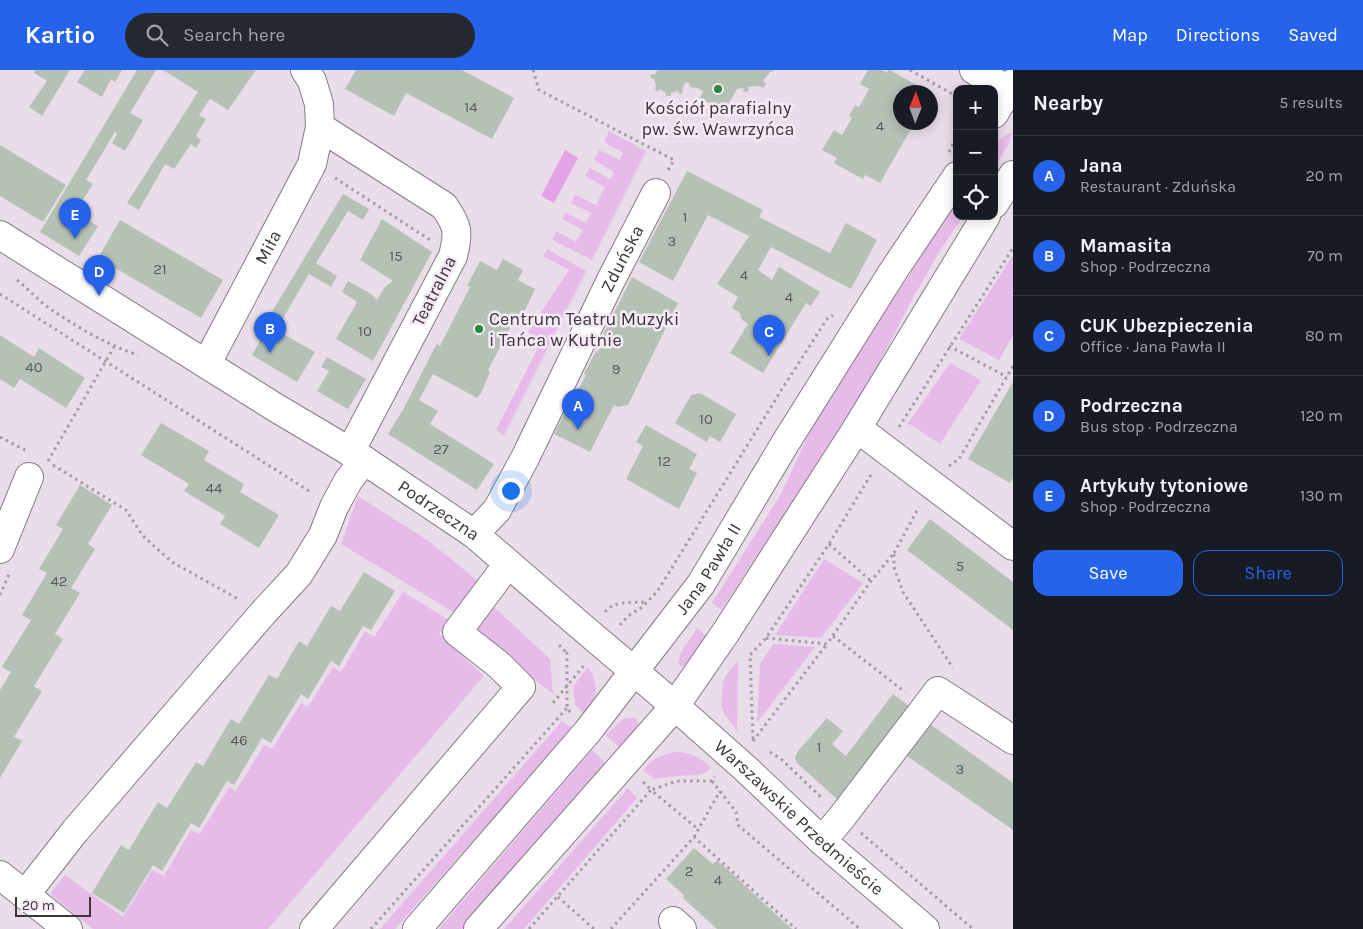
<!DOCTYPE html>
<meta charset="utf-8">
<style>
:root{--surface:#171b24;--page:#242831;--text:#f1f3f6;--muted:#9ea1a6;--line:#363941;--accent:#2563eb}
body{margin:0;font-family:Karla,sans-serif;background:var(--page);color:var(--text)}
.controls{position:absolute;right:15px;top:15px;display:grid;overflow:hidden;border-radius:10px;box-shadow:0 2px 12px #0003}
.controls button{width:45px;height:45px;display:grid;place-items:center;padding:0;border:0;border-bottom:1px solid var(--line);background:var(--surface);color:var(--text);font:25px sans-serif}
.compass{position:absolute;left:893px;top:15px;width:45px;height:45px;border-radius:50%;background:var(--surface);box-shadow:0 2px 12px #0003;rotate:1deg}
.scale{position:absolute;left:15px;bottom:12px;width:76px;box-sizing:border-box;padding-left:5px;border:2px solid #3a363a;border-top:0;font-size:14px;line-height:18px;white-space:nowrap;color:#3a363a;-webkit-text-stroke:4px #f5eaf6;paint-order:stroke}
.you{position:absolute;left:510px;top:420px;width:18px;height:18px;margin:-12px;border:4px solid #fff;border-radius:50%;background:#1a73e8;box-shadow:0 0 0 8px #1a73e833}
.badge{display:grid;place-items:center;width:32px;height:32px;border-radius:50%;background:var(--accent);color:#fff;font-size:16px;font-weight:700}
.pin{position:absolute;translate:-50% -41px;filter:drop-shadow(0 1px 2px #0008)}
.pin::after{content:'';position:absolute;top:26px;width:18px;height:15px;background:inherit;clip-path:polygon(0 0,100% 0,50% 100%)}
.list{margin:0;padding:0;list-style:none}
h2{display:flex;justify-content:space-between;align-items:center;height:65px;margin:0;padding:0 20px;font-size:21px}
h2 small{font-size:16px;font-weight:400;color:var(--muted)}
.list li{display:grid;grid-template-columns:32px 1fr auto;gap:15px;align-items:center;box-sizing:border-box;height:80px;padding:0 20px;border-top:1px solid var(--line)}
.list b{display:block;font-size:19px;white-space:nowrap}
.list p{margin:0;font-size:16px;white-space:nowrap;color:var(--muted)}
.list em{font-size:16px;font-style:normal;color:var(--muted)}
.actions{display:flex;gap:10px;padding:15px 20px}
.actions a{flex:1;padding:11px 0;border:1px solid var(--accent);border-radius:15px;text-align:center;font-size:18px;color:var(--accent)}
.actions .main{background:var(--accent);color:#fff}
.icon{flex:none;width:28px;height:28px;fill:none;stroke:currentColor;stroke-width:2;stroke-linecap:round;stroke-linejoin:round}
.map{position:relative;flex:none;width:1013px;height:859px;overflow:hidden}
header{display:flex;align-items:center;gap:30px;box-sizing:border-box;height:70px;padding:0 25px;background:var(--accent);color:#fff}
header strong{font-size:24px}
nav{display:flex;gap:28px;margin-inline-start:auto;font-size:18px}
.search{width:350px;height:45px;background:var(--page);display:flex;align-items:center;gap:12px;box-sizing:border-box;padding:0 18px;border-radius:28px;color:var(--muted);font-size:19px}
main{display:flex}
aside{flex:1;background:var(--surface)}
.map>svg:first-child{display:block}
.green{fill:#e7bbe9}
.water{fill:#e4a2e7}
.building{fill:#b6c1b6}
.lines{fill:none;stroke-linecap:round;stroke-linejoin:round}
.minor-casing{stroke:#857b85;stroke-width:30}
.path{stroke:#a49ba4;stroke-width:3;stroke-dasharray:2.5 4;stroke-linecap:butt}
.minor{stroke:#fff;stroke-width:28}
.poi-dot{fill:#2c8839;stroke:#f5eaf6;stroke-width:2}
.labels{text-anchor:middle;stroke-width:5;stroke-linejoin:round;paint-order:stroke}
.number-label{font-size:15px;fill:#595959}
.poi-label{font-size:18px;fill:#3a363a;stroke:#f5eaf6}
.street-label{font-size:18px;fill:#3a363a;stroke:#f5eaf6}
</style>
<header>
<strong>Kartio</strong>
<div class="search"><svg class="icon" aria-label="search" viewBox="0 0 24 24"><circle cx="10" cy="10" r="6"/><path d="M15 15l6 6"/></svg>Search here</div>
<nav><a>Map</a><a>Directions</a><a>Saved</a></nav>
</header>
<main>
<div class="map">
<svg width="1013" height="859" viewBox="0 0 1013 859">
<rect width="100%" height="100%" fill="#e8dde8"/>
<path class="green" d="M 609,61 L 646,81 L 592,190 L 552,170 L 556,161 L 576,172 L 583,160 L 562,149 L 566,143 L 586,153 L 591,143 L 571,133 L 575,125 L 596,135 L 605,117 L 585,106 L 590,98 L 610,109 L 614,102 L 594,90 L 599,80 L 620,90 L 623,83 L 604,72 Z
M 1012,62 L 1009,73 L 994,98 C 994,79 992,71 1012,62 Z
M 957,132 L 957,146 L 963,146 L 938,184 L 914,226 L 858,333 L 721,540 L 712,533 L 781,424 L 819,342 Z
M 547,179 L 586,201 L 504,365 L 496,360 L 542,270 L 528,262 L 569,200 L 543,186 Z
M 1013,185 L 1013,265 L 999,290 L 959,269 Z
M 950,293 L 981,310 L 940,374 L 908,353 Z
M 358,426 L 430,472 L 478,511 L 455,543 L 341,474 Z
M 824,489 L 863,513 L 821,568 L 775,565 Z
M 403,522 L 449,550 L 439,564 L 484,606 L 268,859 L 93,859 L 50,824 L 65,805 L 123,847 L 152,800 L 164,806 L 191,760 L 200,764 L 229,717 L 236,721 L 264,675 L 272,679 L 301,633 L 308,637 L 333,597 L 341,602 L 365,561 L 374,567 Z
M 492,535 L 550,589 L 553,624 L 477,566 L 475,557 Z
M 697,558 L 706,565 L 687,594 L 681,597 L 678,593 L 681,582 Z
M 773,574 L 815,577 L 757,653 L 760,594 Z
M 738,590 L 737,660 L 737,661 L 724,644 L 721,633 L 723,612 L 726,605 Z
M 588,597 C 600,616 597,628 586,646 L 575,634 L 573,616 Z
M 626,648 L 635,648 L 639,654 L 635,663 L 623,681 L 606,665 L 622,650 Z
M 562,651 L 572,658 L 395,859 L 380,859 Z
M 592,680 L 607,694 L 462,859 L 439,859 Z
M 675,682 C 691,682 700,687 711,698 C 700,708 694,704 680,706 C 672,706 664,708 655,709 L 643,701 C 653,687 660,686 675,682 Z
M 628,718 L 637,728 L 524,859 L 504,859 Z"/>
<path class="water" d="M 565,80 L 578,88 L 554,133 L 541,126 Z"/>
<path class="building" d="M 35,0 L 70,0 L 42,46 L 29,37 L 47,11 L 34,3 Z
M 85,0 L 122,0 L 115,12 L 111,9 L 102,27 L 77,12 Z
M 137,0 L 156,0 L 130,43 L 143,50 L 125,81 L 112,73 L 117,64 L 115,62 L 86,110 L 93,114 L 75,143 L 98,156 L 79,186 L 40,162 Z
M 163,0 L 256,0 L 228,40 L 210,29 L 199,45 L 206,49 L 196,66 L 201,70 L 196,78 L 191,74 L 174,99 L 165,94 L 139,140 L 127,133 L 198,22 Z
M 356,0 L 462,0 L 514,28 L 492,69 L 406,23 L 394,46 L 345,19 Z
M 657,0 L 774,0 L 774,1 L 770,2 L 763,11 L 766,14 L 763,18 L 759,16 L 748,17 L 749,21 L 744,22 L 743,18 L 737,19 L 728,35 L 721,32 L 717,38 L 700,28 L 703,21 L 695,17 L 694,18 L 689,16 L 690,14 L 686,12 L 682,19 L 683,23 L 679,24 L 678,21 L 671,23 L 671,26 L 666,26 L 666,23 L 660,19 L 658,22 L 655,19 L 656,16 L 654,8 L 652,9 L 650,5 L 656,4 Z
M 868,0 L 882,0 L 887,3 L 888,0 L 890,0 L 918,16 L 916,20 L 921,22 L 901,22 L 901,52 L 915,52 L 880,113 L 865,105 L 863,109 L 834,93 L 837,88 L 822,80 L 834,60 L 842,65 L 852,48 L 849,46 L 855,35 L 859,37 L 869,19 L 860,14 Z
M 0,75 L 66,115 L 43,152 L 0,126 Z
M 687,101 L 763,140 L 759,147 L 830,183 L 846,153 L 877,170 L 851,219 L 771,177 L 758,200 L 772,210 L 779,197 L 820,222 L 811,236 L 806,233 L 763,303 L 730,283 L 748,254 L 741,249 L 740,243 L 732,238 L 738,227 L 717,214 L 749,166 L 708,145 L 673,211 L 639,192 Z
M 343,124 L 369,139 L 363,150 L 348,141 L 316,193 L 337,206 L 331,217 L 309,204 L 276,260 L 315,282 L 297,312 L 252,285 L 268,257 L 264,255 Z
M 382,149 L 432,182 L 373,291 L 336,269 L 357,232 L 342,222 L 348,211 L 371,224 L 377,230 L 384,218 L 393,211 L 360,190 Z
M 120,150 L 223,210 L 201,248 L 98,188 Z
M 503,189 L 523,200 L 518,210 L 535,219 L 525,240 L 521,245 L 518,243 L 488,300 L 490,302 L 481,323 L 477,328 L 433,304 L 419,330 L 438,341 L 430,354 L 494,394 L 477,420 L 388,364 L 404,338 L 434,279 L 437,274 L 440,276 L 470,217 L 467,216 L 480,191 L 497,200 Z
M 632,207 L 678,233 L 628,335 L 618,337 L 614,335 L 590,382 L 554,364 L 578,317 L 580,317 L 586,305 L 584,304 L 596,281 L 598,282 L 604,270 L 601,269 Z
M 0,265 L 34,287 L 39,278 L 85,308 L 66,338 L 20,309 L 14,318 L 0,309 Z
M 327,287 L 366,309 L 348,339 L 317,321 L 329,301 L 321,297 Z
M 1013,312 L 1013,408 L 1010,413 L 968,389 Z
M 700,323 L 736,344 L 720,372 L 710,366 L 707,372 L 675,353 L 691,325 Z
M 161,353 L 209,381 L 204,390 L 244,414 L 240,422 L 279,445 L 259,478 L 220,454 L 225,446 L 184,421 L 189,414 L 141,385 Z
M 646,355 L 697,384 L 689,399 L 697,403 L 679,439 L 626,409 L 643,376 L 636,372 Z
M 80,415 L 112,435 L 88,474 L 95,479 L 71,518 L 80,523 L 55,564 L 63,569 L 34,616 L 42,621 L 14,667 L 22,671 L 0,708 L 0,620 L 11,602 L 2,597 L 31,550 L 22,545 L 47,503 L 39,499 L 63,459 L 56,455 Z
M 930,449 L 1013,512 L 1013,560 L 907,480 Z
M 364,502 L 395,521 L 371,560 L 363,556 L 339,596 L 331,591 L 308,629 L 301,624 L 271,673 L 262,668 L 234,715 L 227,711 L 199,758 L 191,753 L 162,801 L 153,795 L 124,843 L 92,823 L 121,775 L 129,780 L 158,732 L 167,738 L 196,692 L 203,696 L 231,649 L 239,654 L 269,605 L 277,609 L 299,571 L 307,576 L 331,536 L 340,541 Z
M 893,624 L 909,636 L 837,729 L 797,693 L 795,687 L 798,681 L 827,648 L 843,661 L 832,674 L 846,686 Z
M 930,654 L 1013,713 L 1013,760 L 907,686 Z
M 694,778 L 713,794 L 717,790 L 792,859 L 717,859 L 683,828 L 684,825 L 666,809 Z"/>
<g class="lines">
<g class="minor-casing">
<g id="minor">
<path d="M 974,0 L 1013,23"/>
<path d="M 994,44 L 1013,13"/>
<path d="M 320,57 L 444,136 C 458,156 459,162 453,186 L 350,382"/>
<path d="M 994,134 L 1013,105"/>
<path id="s1" d="M 0,165 L 278,339 L 364,390 L 474,464 L 576,552 L 675,636 L 746,699 L 822,771 L 925,859"/>
<path id="s2" d="M 207,293 L 312,94 L 320,57 L 319,34 L 312,11 L 305,0"/>
<path d="M 857,358 L 1013,476"/>
<path id="s3" d="M 474,464 L 497,440 L 525,388 L 612,208 L 656,123"/>
<path d="M 0,479 L 29,407"/>
<path d="M 822,771 L 842,747 L 938,621 L 1013,670"/>
<path d="M 0,805 L 68,859"/>
<path d="M 25,825 L 75,761 L 263,543 L 299,504 L 323,465 L 334,437 L 348,411 L 364,390"/>
<path d="M 673,851 L 682,859"/>
<path d="M 314,859 L 521,617 L 499,595 L 457,562 L 508,494"/>
<path id="s4" d="M 417,859 L 588,661 L 701,514 L 786,372 L 892,203 L 957,106"/>
<path d="M 478,859 L 675,636 L 726,562 L 857,358 L 986,146"/>
</g>
</g>
<path class="path" d="M 533,0 L 539,20 L 674,90 L 668,100
M 910,0 L 954,25
M 957,21 L 954,25 L 957,40
M 956,67 L 957,52
M 949,82 L 957,65
M 335,108 L 430,170
M 17,210 C 28,219 38,230 49,238 C 77,257 107,275 138,285
M 0,224 L 312,423
M 949,276 L 1007,307
M 899,357 L 1013,178
M 0,367 L 27,381
M 48,391 L 114,277
M 53,395 L 126,440 L 143,466 L 172,492 L 240,530
M 949,396 L 959,389 L 1013,296
M 829,474 L 871,511
M 894,483 L 919,437
M 0,525 L 9,504
M 605,542 C 615,530 631,533 646,532
M 620,555 L 628,546 L 641,538 L 657,522 L 782,319 L 827,249 L 833,245
M 833,566 L 905,622
M 766,568 L 827,574 L 871,511 L 894,483 L 894,497 L 903,522 L 953,598
M 559,575 L 567,583
M 553,633 L 586,593
M 570,642 L 567,638 L 567,583 L 570,580
M 753,669 L 750,585 L 766,568 L 829,474 L 872,403
M 753,671 L 827,574
M 770,682 L 781,689 L 823,729
M 712,711 L 736,742 L 738,755 L 860,859
M 643,712 L 651,720 L 677,711 L 712,711 L 715,707
M 861,763 L 973,859
M 694,767 L 720,721
M 558,827 L 594,859
M 371,859 L 567,638
M 529,859 L 651,720 L 699,760
M 611,859 L 694,767 L 796,859"/>
<use href="#minor" class="minor"/>
</g>
<g class="poi-dot">
<circle cx="718" cy="19" r="5"/>
<circle cx="479" cy="259" r="5"/>
</g>
<g class="labels">
<g class="number-label">
<text x="471" y="42">14</text>
<text x="880" y="61">4</text>
<text x="685" y="152">1</text>
<text x="672" y="176">3</text>
<text x="396" y="191">15</text>
<text x="160" y="204">21</text>
<text x="744" y="210">4</text>
<text x="789" y="232">4</text>
<text x="365" y="266">10</text>
<text x="34" y="302">40</text>
<text x="616" y="304">9</text>
<text x="706" y="354">10</text>
<text x="441" y="384">27</text>
<text x="664" y="396">12</text>
<text x="214" y="423">44</text>
<text x="960" y="501">5</text>
<text x="59" y="516">42</text>
<text x="239" y="675">46</text>
<text x="819" y="682">1</text>
<text x="960" y="704">3</text>
<text x="689" y="806">2</text>
<text x="718" y="815">4</text>
</g>
<g class="poi-label">
<text x="718" y="44">Kościół parafialny<tspan x="718" dy="21">pw. św. Wawrzyńca</tspan></text>
<text x="489" y="255" text-anchor="start">Centrum Teatru Muzyki<tspan x="489" dy="21">i Tańca w Kutnie</tspan></text>
</g>
<g class="street-label">
<text dy="6" stroke="none"><textPath href="#s2" startOffset="131">Miła</textPath></text>
<text dy="6" stroke="none"><textPath href="#s3" startOffset="314">Zduńska</textPath></text>
<text transform="translate(434 221) rotate(-63)" y="6">Teatralna</text>
<text dy="6" stroke="none"><textPath href="#s1" startOffset="518">Podrzeczna</textPath></text>
<text dy="6" stroke="none"><textPath href="#s4" startOffset="464">Jana Pawła II</textPath></text>
<text dy="6" stroke="none"><textPath href="#s1" startOffset="992">Warszawskie Przedmieście</textPath></text>
</g>
</g>
</svg>
<div class="controls">
<button>+</button>
<button>−</button>
<button><svg class="icon" aria-label="locate" viewBox="0 0 24 24"><circle cx="12" cy="12" r="6"/><path d="M12 2v4M12 18v4M2 12h4M18 12h4"/></svg></button>
</div>
<svg class="compass" viewBox="-18 -18 36 36"><path d="M0-13l5 13h-10z" fill="#e53935"/><path d="M0 13l5-13h-10z" fill="#9ea1a6"/></svg>
<div class="scale">20 m</div>
<div class="you"></div>
<div class="pin badge" style="left:578px;top:360px">A</div>
<div class="pin badge" style="left:270px;top:283px">B</div>
<div class="pin badge" style="left:769px;top:286px">C</div>
<div class="pin badge" style="left:99px;top:226px">D</div>
<div class="pin badge" style="left:75px;top:169px">E</div>
</div>
<aside>
<h2>Nearby<small>5 results</small></h2>
<ul class="list">
<li><span class="badge">A</span><div><b>Jana</b><p>Restaurant · Zduńska</p></div><em>20 m</em></li>
<li><span class="badge">B</span><div><b>Mamasita</b><p>Shop · Podrzeczna</p></div><em>70 m</em></li>
<li><span class="badge">C</span><div><b>CUK Ubezpieczenia</b><p>Office · Jana Pawła II</p></div><em>80 m</em></li>
<li><span class="badge">D</span><div><b>Podrzeczna</b><p>Bus stop · Podrzeczna</p></div><em>120 m</em></li>
<li><span class="badge">E</span><div><b>Artykuły tytoniowe</b><p>Shop · Podrzeczna</p></div><em>130 m</em></li>
</ul>
<div class="actions"><a class="main">Save</a><a>Share</a></div>
</aside>
</main>
